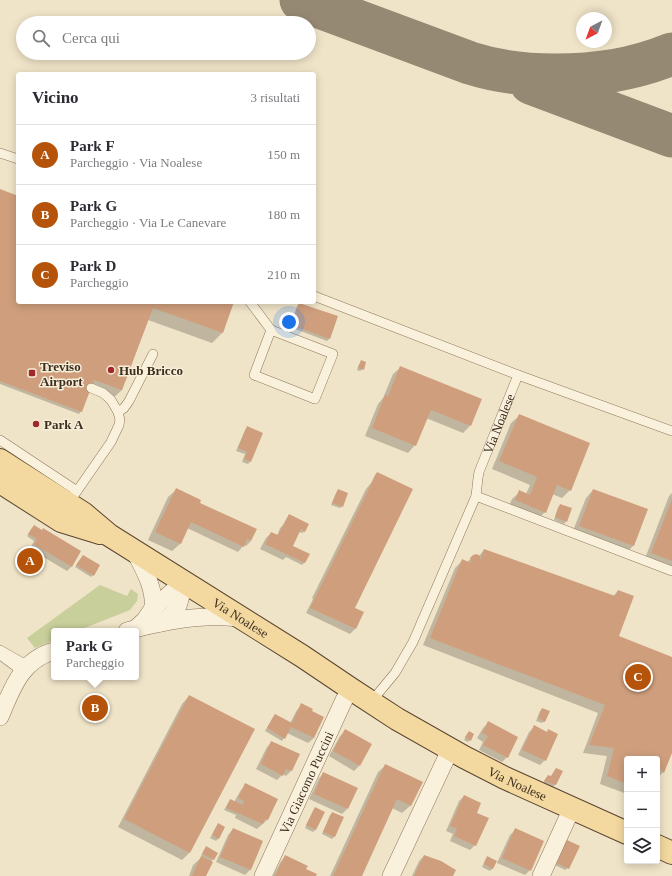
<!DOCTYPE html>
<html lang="it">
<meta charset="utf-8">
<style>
:root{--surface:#fff;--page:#f2f2f3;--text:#2b2b33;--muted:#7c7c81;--line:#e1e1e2;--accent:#b45309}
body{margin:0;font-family:Georgia,serif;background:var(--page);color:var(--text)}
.controls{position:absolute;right:12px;bottom:12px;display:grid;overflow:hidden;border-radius:4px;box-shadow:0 2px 10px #0003}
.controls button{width:36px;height:36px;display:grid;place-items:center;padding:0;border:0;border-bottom:1px solid var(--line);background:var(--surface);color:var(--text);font:20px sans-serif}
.compass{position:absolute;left:576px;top:12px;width:36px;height:36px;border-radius:50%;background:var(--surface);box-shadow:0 2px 10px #0003;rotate:221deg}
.you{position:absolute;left:289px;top:322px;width:14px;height:14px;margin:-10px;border:3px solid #fff;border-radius:50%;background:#1a73e8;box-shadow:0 0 0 6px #1a73e833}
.badge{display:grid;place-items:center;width:26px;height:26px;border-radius:50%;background:var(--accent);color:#fff;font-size:13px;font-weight:700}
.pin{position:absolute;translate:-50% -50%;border:2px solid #fff;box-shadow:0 1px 4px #0006}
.popup{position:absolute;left:51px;top:628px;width:88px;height:52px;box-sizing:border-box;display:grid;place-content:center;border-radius:4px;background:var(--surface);filter:drop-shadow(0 1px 3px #0005);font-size:13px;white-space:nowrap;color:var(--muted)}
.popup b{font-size:15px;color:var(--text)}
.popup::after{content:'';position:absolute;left:50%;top:100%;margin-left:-8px;border:8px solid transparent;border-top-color:var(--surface)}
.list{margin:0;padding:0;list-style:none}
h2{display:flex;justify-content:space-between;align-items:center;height:52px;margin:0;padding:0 16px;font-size:17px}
h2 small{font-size:13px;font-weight:400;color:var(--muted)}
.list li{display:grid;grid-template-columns:26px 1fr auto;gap:12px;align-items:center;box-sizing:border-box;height:60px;padding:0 16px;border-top:1px solid var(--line)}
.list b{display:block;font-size:15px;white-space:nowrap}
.list p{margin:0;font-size:13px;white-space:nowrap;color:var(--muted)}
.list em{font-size:13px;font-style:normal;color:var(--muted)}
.icon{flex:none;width:22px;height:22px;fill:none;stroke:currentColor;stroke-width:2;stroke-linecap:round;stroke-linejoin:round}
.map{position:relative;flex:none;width:672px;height:876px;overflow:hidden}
.search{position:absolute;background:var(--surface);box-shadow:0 2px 10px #0003;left:16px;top:16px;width:300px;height:44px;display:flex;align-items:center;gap:10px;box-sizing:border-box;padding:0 14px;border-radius:22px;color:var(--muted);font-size:15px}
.panel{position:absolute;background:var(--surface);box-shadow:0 2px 10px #0003;left:16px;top:72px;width:300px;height:232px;border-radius:4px}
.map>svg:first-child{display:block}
.green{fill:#c9cf9b}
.shadow{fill:#0003}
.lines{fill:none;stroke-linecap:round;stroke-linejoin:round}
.taxiway{stroke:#968974;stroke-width:43}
.building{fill:#cf9f7d}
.service-casing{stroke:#8d765c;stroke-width:10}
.minor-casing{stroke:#8d765c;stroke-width:18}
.primary-casing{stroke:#5b4430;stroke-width:24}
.service{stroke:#faf1dc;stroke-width:9}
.minor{stroke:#faf1dc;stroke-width:17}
.primary{stroke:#f3d9a0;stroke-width:22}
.poi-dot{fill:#9e2a2b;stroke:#f7eed8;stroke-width:1.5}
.labels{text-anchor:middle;stroke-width:3;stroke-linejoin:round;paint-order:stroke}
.poi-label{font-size:13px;font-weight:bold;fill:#3d2e20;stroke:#f7eed8;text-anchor:start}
.street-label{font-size:13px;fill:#3d2e20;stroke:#f7eed8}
</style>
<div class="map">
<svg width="672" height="876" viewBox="0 0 672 876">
<rect width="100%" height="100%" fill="#f0e4c8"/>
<path class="green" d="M 100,585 L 127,596 L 131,589 L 138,594 L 137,601 L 130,610 L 77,631 L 54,631 L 54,640 L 35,648 L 27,638 Z"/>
<path class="shadow" d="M 0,190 L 18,196 L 18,302 L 233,302 L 222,333 L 212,343 L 148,320 L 122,390 L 111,400 L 89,391 L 81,411 L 79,414 L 0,384 Z
M 299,304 L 330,338 L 327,341 L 290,327 L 297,306 Z
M 361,362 L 363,369 L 360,371 L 357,370 L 359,364 Z
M 401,367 L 470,426 L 463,433 L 426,418 L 415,445 L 408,453 L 365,436 L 378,404 L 383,398 L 393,374 Z
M 519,416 L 570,490 L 562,498 L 552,494 L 545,512 L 537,520 L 508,508 L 512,499 L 520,492 L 526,494 L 530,485 L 492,469 L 511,423 Z
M 248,427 L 250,462 L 248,464 L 242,462 L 245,454 L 236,451 L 245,430 Z
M 377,473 L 354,608 L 363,612 L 355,629 L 350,634 L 306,613 L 313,599 L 312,598 L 366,489 L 371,483 L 375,475 Z
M 176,490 L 199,503 L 251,541 L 246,546 L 244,545 L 238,552 L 187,528 L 180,544 L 172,551 L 148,540 L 168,497 Z
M 338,490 L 342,506 L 340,508 L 331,505 L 336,493 Z
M 593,490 L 646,510 L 633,546 L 625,554 L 572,533 L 586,498 Z
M 672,493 L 672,572 L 644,561 L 669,496 Z
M 561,505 L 566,521 L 564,524 L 554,520 L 558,507 Z
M 289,515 L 305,531 L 302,533 L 299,532 L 290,551 L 308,555 L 304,563 L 302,565 L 286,557 L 283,560 L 260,549 L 266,538 L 271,533 L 277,536 L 280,528 L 283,525 L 287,518 Z
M 32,528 L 72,566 L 67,571 L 30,549 L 34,541 L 27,536 Z
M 484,550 L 613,596 L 618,591 L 618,637 L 672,658 L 672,750 L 663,772 L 657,779 L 657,759 L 627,759 L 627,794 L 600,784 L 607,756 L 583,753 L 598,713 L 423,645 L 455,568 L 463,560 L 467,562 L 474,556 L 479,556 Z
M 83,556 L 93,575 L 91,577 L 75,567 Z
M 189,696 L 189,853 L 182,860 L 118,827 L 182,704 Z
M 302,705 L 311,712 L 314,738 L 308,743 L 287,733 L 284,738 L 282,741 L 265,731 L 273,717 L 275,715 L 290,723 L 297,710 Z
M 542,709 L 545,721 L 542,723 L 536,721 L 540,711 Z
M 488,723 L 507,757 L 502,762 L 479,750 L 483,742 L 477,738 L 483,728 Z
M 534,727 L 545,760 L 540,765 L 518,755 L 529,732 Z
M 345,731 L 359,766 L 354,771 L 329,756 L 340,736 Z
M 467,734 L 470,740 L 468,742 L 464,740 Z
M 272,742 L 291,771 L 286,776 L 283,774 L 277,780 L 256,769 L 267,747 Z
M 386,765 L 422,782 L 410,806 L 402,813 L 392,808 L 361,876 L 330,876 L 378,772 Z
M 556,769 L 562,772 L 555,785 L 553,787 L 543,783 L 546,778 L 551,777 Z
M 324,773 L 347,809 L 342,814 L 309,799 L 319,778 Z
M 246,785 L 277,799 L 267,820 L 257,829 L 235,818 L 236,815 L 224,810 L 228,803 L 230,801 L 234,802 L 241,790 Z
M 464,796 L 476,814 L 475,845 L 470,850 L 450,841 L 453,834 L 446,831 L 459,801 Z
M 315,808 L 316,829 L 313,832 L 305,828 L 313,811 Z
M 333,813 L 343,818 L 334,837 L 332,839 L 322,834 L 330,815 Z
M 218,825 L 224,828 L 218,839 L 216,841 L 210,838 L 216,827 Z
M 233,829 L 262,842 L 250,870 L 245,875 L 216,862 L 228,835 Z
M 515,830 L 530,870 L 525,875 L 497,863 L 510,835 Z
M 567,841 L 568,868 L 565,870 L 555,865 L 565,843 Z
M 206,848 L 213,859 L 211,862 L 205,876 L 189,876 L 193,865 L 202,857 L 201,856 L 204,850 Z
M 286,856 L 315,876 L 273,876 L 281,861 Z
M 424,856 L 452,876 L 412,876 L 419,861 Z
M 487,858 L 493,868 L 490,871 L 482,867 L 485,860 Z"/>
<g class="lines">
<path class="taxiway" d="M 301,0 L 470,63 C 498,72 525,75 555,75 C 596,75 633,70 672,54
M 531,83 L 672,136"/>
</g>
<path class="building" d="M 0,189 L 18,196 L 18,302 L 234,302 L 223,333 L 153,308 L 122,390 L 94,380 L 82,412 L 0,381 Z
M 299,303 L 338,316 L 330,339 L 291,325 Z
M 361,360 L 366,362 L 364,370 L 358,368 Z
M 400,366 L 482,399 L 471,426 L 431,410 L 416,446 L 372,428 L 385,395 L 388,396 Z
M 519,414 L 590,443 L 571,491 L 557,485 L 546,513 L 515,500 L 519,490 L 530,495 L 537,477 L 499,461 Z
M 247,426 L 263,433 L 251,462 L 244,459 L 247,452 L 238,448 Z
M 377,472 L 413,489 L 355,608 L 364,612 L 356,629 L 310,608 Z
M 176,488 L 201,500 L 200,503 L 257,529 L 251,541 L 247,539 L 244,547 L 191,522 L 181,544 L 155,532 Z
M 338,489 L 348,493 L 343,507 L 332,503 Z
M 593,489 L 648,509 L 634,546 L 579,526 Z
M 672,499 L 672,561 L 651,553 Z
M 560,504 L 572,508 L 567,522 L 555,517 Z
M 289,514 L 309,524 L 305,532 L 301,529 L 293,546 L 310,554 L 305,563 L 265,544 L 271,532 L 278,535 Z
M 34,525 L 42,530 L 43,528 L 81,551 L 72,567 L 34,544 L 37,539 L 28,534 Z
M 484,549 L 615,596 L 618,590 L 634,596 L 619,636 L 672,657 L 672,753 L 664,773 L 657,766 L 657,759 L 627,759 L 627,784 L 607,776 L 614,748 L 589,745 L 605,705 L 430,638 L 462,559 L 471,563 L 470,558 L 473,555 L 477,554 L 480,556 L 480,560 Z
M 83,555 L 100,565 L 94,576 L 76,565 Z
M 189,695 L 255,729 L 190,853 L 124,819 Z
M 301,703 L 313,709 L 312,711 L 324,717 L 314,738 L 291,727 L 285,739 L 267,728 L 275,714 L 292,723 Z
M 542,708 L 550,711 L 545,722 L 538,718 Z
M 488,721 L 518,737 L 508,758 L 483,745 L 488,736 L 482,733 Z
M 534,725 L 547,732 L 548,729 L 558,734 L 546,761 L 522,750 Z
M 345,729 L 372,744 L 360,766 L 333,751 Z
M 469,731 L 474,734 L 471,741 L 465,737 Z
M 271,741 L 300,754 L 292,771 L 286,769 L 283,776 L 261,764 Z
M 385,764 L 423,782 L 411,806 L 397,799 L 362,876 L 333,876 Z
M 556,768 L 563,771 L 556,785 L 544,781 L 548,775 L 551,776 Z
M 323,772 L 358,788 L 348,809 L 314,794 Z
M 245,783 L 278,799 L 268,820 L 265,819 L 263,824 L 226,808 L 230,799 L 243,805 L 244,801 L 238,798 Z
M 464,795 L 481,803 L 477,813 L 489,818 L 476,846 L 454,836 L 457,829 L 450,826 Z
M 315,807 L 325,812 L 316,830 L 306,825 Z
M 332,812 L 344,817 L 335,837 L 323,832 Z
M 218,823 L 225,827 L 219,839 L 212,835 Z
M 233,828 L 263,841 L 251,870 L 220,857 Z
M 515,828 L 544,841 L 531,871 L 502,858 Z
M 567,840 L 580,846 L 569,869 L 557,863 Z
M 206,846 L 218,853 L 214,860 L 202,854 Z
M 285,855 L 308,866 L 306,869 L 317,874 L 316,876 L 275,876 Z
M 424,855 L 441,861 L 456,870 L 453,876 L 414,876 Z
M 201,856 L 213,862 L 206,876 L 192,876 Z
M 487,856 L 497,861 L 493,869 L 484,864 Z"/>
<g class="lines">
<g class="service-casing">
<g id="service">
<path d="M 0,153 L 18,159"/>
<path d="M 314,296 L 518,375 L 672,431"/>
<path d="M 250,302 L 271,330"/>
<path d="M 271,330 L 333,354 L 315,399 L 254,375 Z"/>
<path d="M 118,412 L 124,408 L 129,401 L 153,354"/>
<path d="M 0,440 L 77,491"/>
<path d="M 476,496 L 672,571"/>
<path d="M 68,504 L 111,442 L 119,425 L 120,420 L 118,412 L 111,400 L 103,393 L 91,388"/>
<path d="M 0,650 L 28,666"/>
<path d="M 3,657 L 23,672"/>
<path id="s1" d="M 371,702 L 395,673 L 413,642 L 476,496 L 478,478 L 479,472 L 518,375"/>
</g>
</g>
<g class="minor-casing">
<g id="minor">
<path d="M 135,552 C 144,570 155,588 153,608"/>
<path d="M 160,623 C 180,611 180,604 183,582"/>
<path d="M 135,629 L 145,620 L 153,608 L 157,605 L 183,582"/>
<path d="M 127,631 C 153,624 179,618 206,617 C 217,616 229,617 240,618"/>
<path d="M 0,717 C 12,689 21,660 54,651"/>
<path id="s2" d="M 263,876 L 344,700 L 351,689"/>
<path d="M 391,876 L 450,750"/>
<path d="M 541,876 L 572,808"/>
</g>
</g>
<g class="primary-casing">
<g id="primary">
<path id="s3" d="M 0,460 L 83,513 L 109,535 L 302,656 L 351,689 L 397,719 L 464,757 L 505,778 L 627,833"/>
<path d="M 0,482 L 61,521 L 100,533"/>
<path d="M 657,846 L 672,853"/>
</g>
</g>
<use href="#service" class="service"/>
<use href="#minor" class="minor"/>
<use href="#primary" class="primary"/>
</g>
<g class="poi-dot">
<circle cx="111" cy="370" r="4"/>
<rect x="28" y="369" width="8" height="8" rx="2"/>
<circle cx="36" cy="424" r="4"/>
</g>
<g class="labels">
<g class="poi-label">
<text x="40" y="371">Treviso<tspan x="40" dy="15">Airport</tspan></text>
<text x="119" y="375">Hub Bricco</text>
<text x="44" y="429">Park A</text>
</g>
<g class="street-label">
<text dy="5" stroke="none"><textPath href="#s1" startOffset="309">Via Noalese</textPath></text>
<text dy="5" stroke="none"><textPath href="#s3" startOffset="288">Via Noalese</textPath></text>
<text dy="5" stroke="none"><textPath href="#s2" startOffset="103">Via Giacomo Puccini</textPath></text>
<text dy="5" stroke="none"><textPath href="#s3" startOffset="611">Via Noalese</textPath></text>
</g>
</g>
</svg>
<div class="controls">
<button>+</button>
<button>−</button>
<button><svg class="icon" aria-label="layers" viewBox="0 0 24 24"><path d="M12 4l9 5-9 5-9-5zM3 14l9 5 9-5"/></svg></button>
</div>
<svg class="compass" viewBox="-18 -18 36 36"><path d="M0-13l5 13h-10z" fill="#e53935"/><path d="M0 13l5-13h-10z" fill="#7c7c81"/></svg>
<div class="you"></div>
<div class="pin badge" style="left:30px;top:561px">A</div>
<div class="pin badge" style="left:95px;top:708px">B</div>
<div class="popup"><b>Park G</b>Parcheggio</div>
<div class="pin badge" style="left:638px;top:677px">C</div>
<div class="search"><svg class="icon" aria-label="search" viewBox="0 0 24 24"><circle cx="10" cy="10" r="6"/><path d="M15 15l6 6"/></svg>Cerca qui</div>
<section class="panel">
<h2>Vicino<small>3 risultati</small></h2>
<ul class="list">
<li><span class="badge">A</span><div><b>Park F</b><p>Parcheggio · Via Noalese</p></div><em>150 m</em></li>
<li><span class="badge">B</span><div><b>Park G</b><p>Parcheggio · Via Le Canevare</p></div><em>180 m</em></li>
<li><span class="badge">C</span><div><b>Park D</b><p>Parcheggio</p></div><em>210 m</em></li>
</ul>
</section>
</div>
